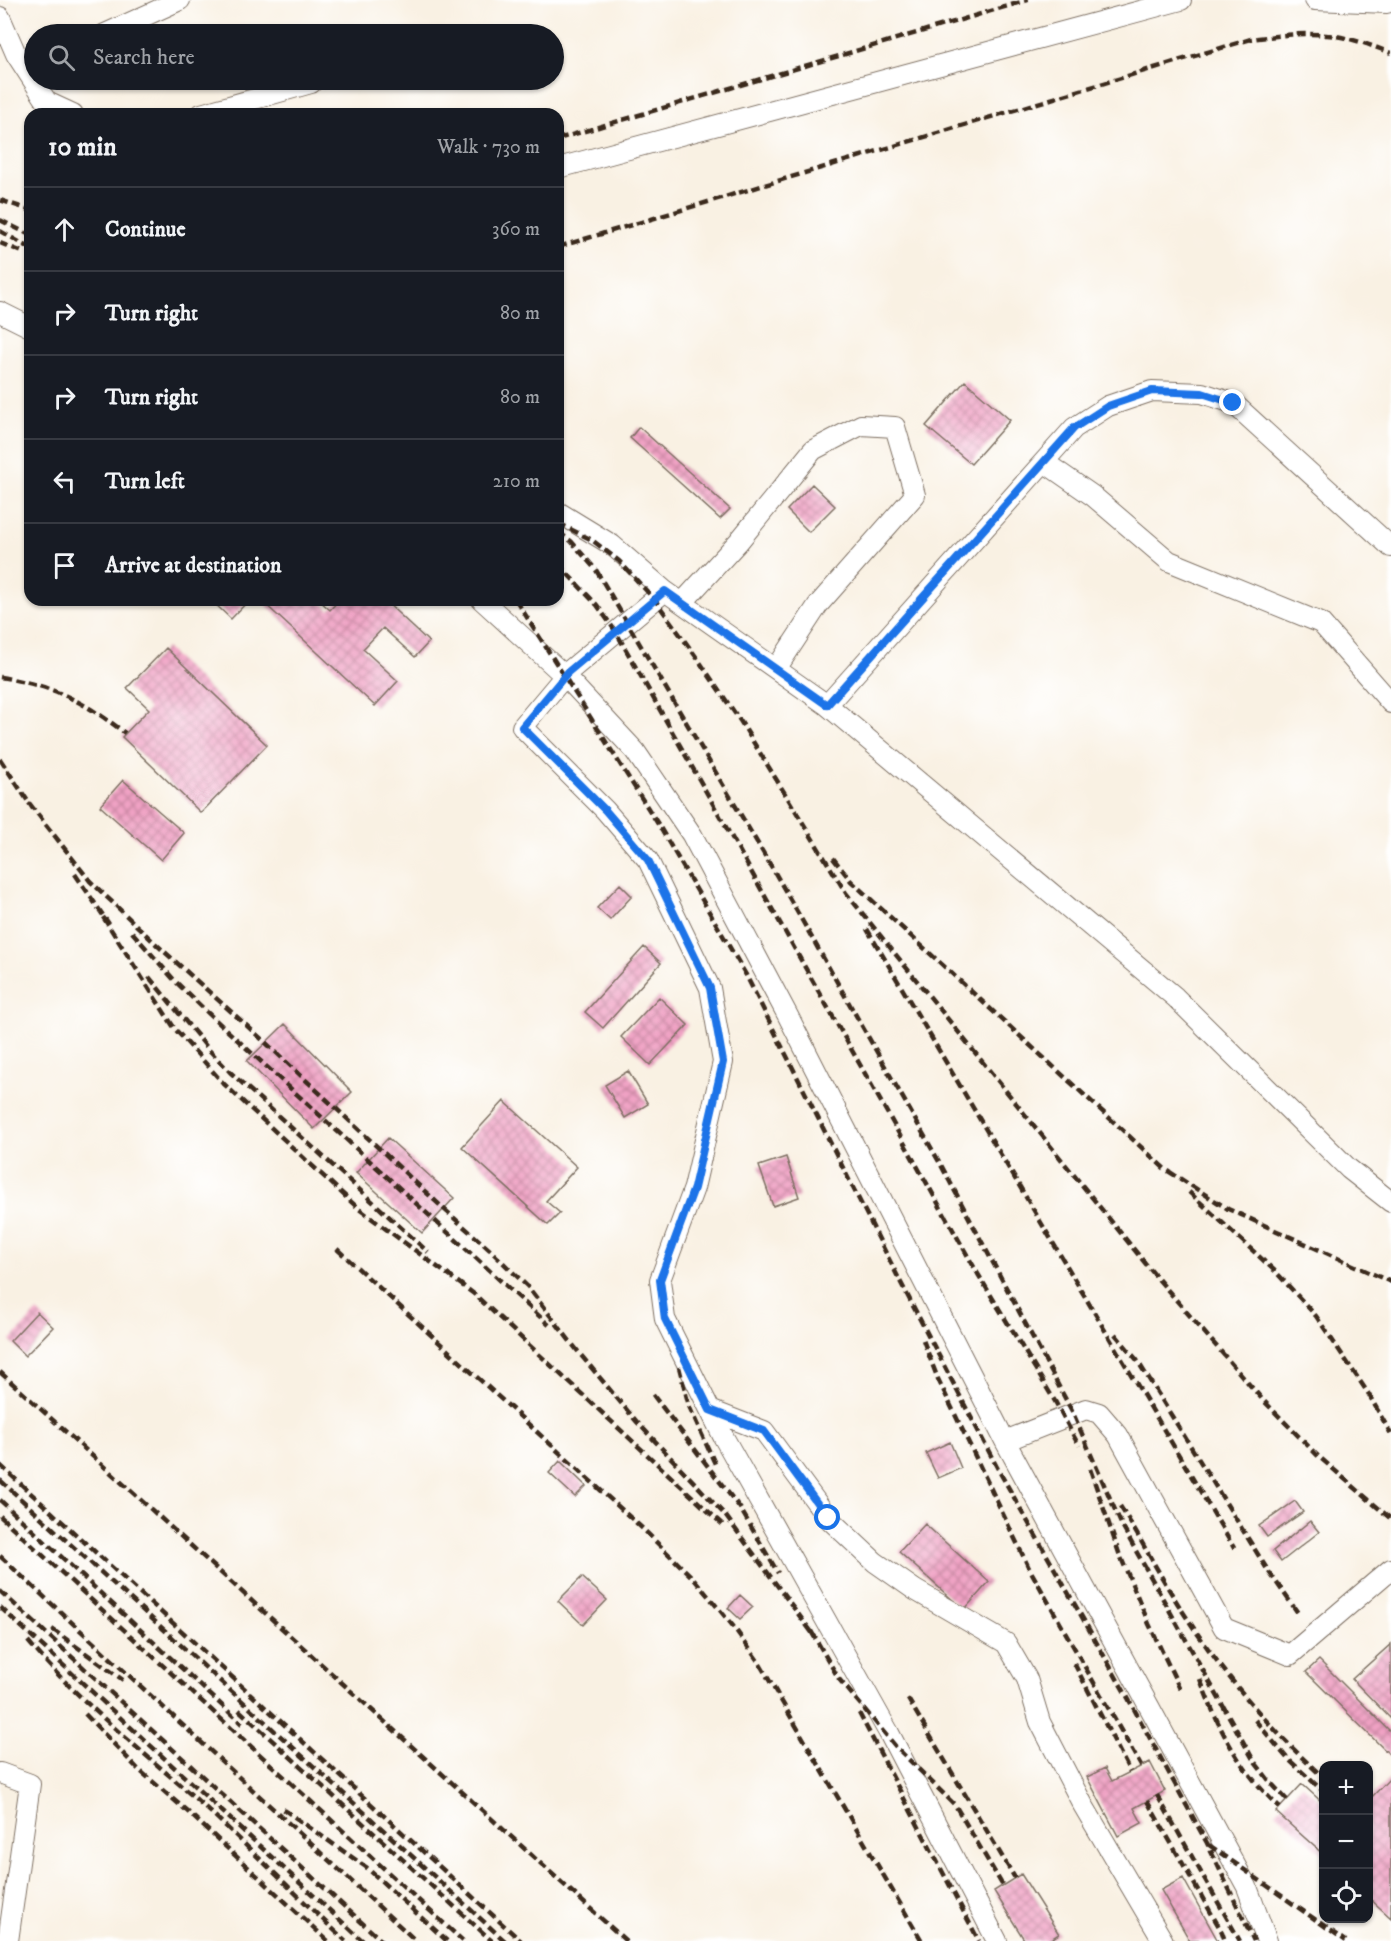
<!DOCTYPE html>
<meta charset="utf-8">
<style>
:root{--surface:#171b24;--page:#242831;--text:#f1f3f6;--muted:#9ea1a6;--line:#363941}
body{margin:0;font-family:"IM FELL DW Pica",serif;background:var(--page);color:var(--text)}
.controls{position:absolute;right:18px;bottom:18px;display:grid;overflow:hidden;border-radius:12px;box-shadow:0 2px 4px #0004}
.controls button{width:54px;height:54px;display:grid;place-items:center;padding:0;border:0;border-bottom:2px solid var(--line);background:var(--surface);color:var(--text);font:30px sans-serif}
.stop{position:absolute;width:18px;height:18px;margin:-14px;border:4px solid #1a73e8;border-radius:50%;background:#fff}
.stop.end{background:#1a73e8;border-color:#fff;box-shadow:0 2px 6px #0008}
.list{margin:0;padding:0;list-style:none}
h2{display:flex;justify-content:space-between;align-items:center;height:78px;margin:0;padding:0 24px;font-size:26px}
h2 small{font-size:20px;font-weight:400;color:var(--muted)}
.list li{display:grid;grid-template-columns:39px 1fr auto;gap:18px;align-items:center;box-sizing:border-box;height:84px;padding:0 24px;border-top:2px solid var(--line)}
.list b{display:block;font-size:22px;white-space:nowrap}
.list em{font-size:20px;font-style:normal;color:var(--muted)}
.icon{flex:none;width:33px;height:33px;fill:none;stroke:currentColor;stroke-width:2;stroke-linecap:round;stroke-linejoin:round}
.map{position:relative;flex:none;width:1391px;height:1941px;overflow:hidden}
.search{position:absolute;background:var(--surface);box-shadow:0 2px 4px #0004;left:24px;top:24px;width:540px;height:66px;display:flex;align-items:center;gap:15px;box-sizing:border-box;padding:0 21px;border-radius:33px;color:var(--muted);font-size:22px}
.panel{position:absolute;background:var(--surface);box-shadow:0 2px 4px #0004;left:24px;top:108px;width:540px;height:498px;border-radius:18px}
.map>svg:first-child{display:block}
.building{fill:url(#building-cross-hatch)}
.lines{fill:none;stroke-linecap:round;stroke-linejoin:round}
.minor-casing{stroke:#7e7063;stroke-width:22}
.minor{stroke:#fff;stroke-width:20}
.rail{stroke:#3b2a1e;stroke-width:4.5;stroke-dasharray:9 4.5;stroke-linecap:butt}
.route{stroke:#1a73e8;stroke-width:8}
</style>
<div class="map">
<svg width="1391" height="1941" viewBox="0 0 1391 1941">
<defs>
<pattern id="building-cross-hatch" width="8" height="8" patternUnits="userSpaceOnUse" patternTransform="scale(1.5)"><rect width="8" height="8" fill="#f0a2c4"/><path d="M0 0l8 8M0 8l8-8" fill="none" stroke="#c4849f"/></pattern>
</defs>
<rect width="100%" height="100%" fill="#fff"/>
<filter id="ink" filterUnits="userSpaceOnUse"><feTurbulence type="fractalNoise" baseFrequency=".0167" numOctaves="2"/><feDisplacementMap in="SourceGraphic" scale="12" xChannelSelector="R" yChannelSelector="G"/><feConvolveMatrix kernelMatrix="1 2 1 2 8 2 1 2 1" color-interpolation-filters="sRGB"/></filter>
<filter id="wash" filterUnits="userSpaceOnUse"><feTurbulence type="fractalNoise" baseFrequency=".008" numOctaves="4" result="noise"/><feDisplacementMap in="SourceGraphic" scale="24" xChannelSelector="R" yChannelSelector="G"/><feGaussianBlur stdDeviation="1.35" result="paint"/><feColorMatrix in="noise" values="0 0 0 0 0 0 0 0 0 0 0 0 0 0 0 0 0 1.4 0 .05"/><feComposite in="paint" operator="in"/></filter>
<g filter="url(#wash)">
<rect width="100%" height="100%" fill="#f9f1e3"/>
<g id="blocks">
<path class="building" d="M 965,381 L 1010,420 L 971,464 L 926,426 Z
M 639,427 L 730,509 L 720,519 L 630,438 Z
M 812,484 L 835,506 L 809,532 L 787,510 Z
M 211,600 L 249,600 L 231,619 Z
M 261,600 L 319,600 L 330,610 L 339,600 L 384,600 L 429,642 L 415,657 L 383,628 L 363,649 L 398,681 L 375,706 Z
M 166,648 L 267,745 L 201,813 L 122,737 L 149,709 L 127,688 Z
M 123,780 L 184,833 L 161,860 L 100,806 Z
M 620,884 L 632,896 L 610,920 L 597,908 Z
M 644,947 L 661,963 L 603,1028 L 585,1012 Z
M 659,997 L 688,1025 L 650,1065 L 621,1037 Z
M 285,1024 L 352,1092 L 314,1129 L 247,1061 Z
M 628,1071 L 648,1104 L 625,1118 L 605,1085 Z
M 504,1101 L 577,1167 L 546,1201 L 560,1213 L 548,1225 L 462,1147 Z
M 388,1138 L 454,1198 L 422,1233 L 356,1173 Z
M 786,1157 L 799,1197 L 773,1206 L 759,1166 Z
M 37,1312 L 53,1327 L 25,1356 L 10,1341 Z
M 950,1442 L 961,1468 L 938,1478 L 926,1453 Z
M 560,1461 L 586,1486 L 575,1497 L 549,1473 Z
M 1295,1501 L 1303,1512 L 1267,1537 L 1259,1526 Z
M 1310,1521 L 1319,1532 L 1281,1562 L 1273,1551 Z
M 925,1524 L 989,1582 L 964,1610 L 899,1552 Z
M 582,1577 L 607,1600 L 583,1625 L 558,1601 Z
M 740,1595 L 753,1607 L 740,1619 L 728,1608 Z
M 1391,1644 L 1391,1719 L 1352,1679 Z
M 1319,1660 L 1391,1732 L 1391,1756 L 1306,1672 Z
M 1150,1762 L 1165,1791 L 1134,1808 L 1142,1823 L 1118,1836 L 1087,1777 L 1105,1768 L 1112,1781 Z
M 1391,1777 L 1391,1918 L 1368,1897 L 1368,1801 Z
M 1302,1784 L 1324,1804 L 1324,1855 L 1276,1812 Z
M 1021,1874 L 1059,1934 L 1048,1941 L 1025,1941 L 994,1891 Z
M 1183,1878 L 1218,1941 L 1190,1941 L 1161,1890 Z"/>
</g>
</g>
<g filter="url(#ink)">
<use href="#blocks" fill-opacity="0" stroke="#7e7063" stroke-width="1.5"/>
<g class="lines">
<g class="minor-casing">
<path id="minor" d="M 1315,0 L 1387,3
M 0,17 L 16,54 L 47,102 L 73,114
M 105,34 L 180,0
M 201,114 L 311,83
M 558,168 L 1181,0
M 0,312 L 30,327
M 1044,462 L 1093,496 L 1169,561 L 1321,623 L 1391,703
M 558,512 L 612,545 L 665,591 L 827,705 L 1175,997 L 1349,1169 L 1391,1202
M 665,591 L 568,672 L 522,727 L 605,810 L 648,860 L 710,988 L 723,1062 L 694,1188 L 660,1280 L 665,1319 L 724,1438 L 889,1733 L 997,1941
M 482,600 L 565,676 L 635,751 L 692,835 L 788,1016 L 1005,1441
M 682,603 L 739,541 L 813,450 L 861,425 L 895,427 L 915,495 L 818,605 L 776,669
M 827,705 L 1074,428 L 1108,406 L 1152,391 L 1202,393 L 1233,403 L 1391,547
M 710,1410 L 764,1431 L 828,1518 L 875,1562 L 915,1590 L 1006,1643 L 1027,1679 L 1040,1722 L 1083,1805 L 1163,1941
M 0,1773 L 30,1784 L 8,1941
M 1267,1941 L 1247,1887 L 1234,1863 L 1005,1441 L 1086,1409 L 1099,1413 L 1118,1435 L 1224,1628 L 1290,1655 L 1391,1569"/>
</g>
<use href="#minor" class="minor"/>
<path class="rail" d="M 558,139 L 1028,0
M 0,200 L 30,210
M 0,220 L 30,235
M 0,231 L 30,248
M 0,243 L 25,253
M 558,247 L 1251,39 C 1276,36 1302,32 1327,35 C 1349,37 1370,45 1391,53
M 558,523 L 592,540 L 619,561 L 655,600 L 697,658 L 741,722 L 846,893 L 1158,1279 L 1262,1399 L 1317,1455 L 1391,1519
M 558,532 L 571,541 L 596,570 L 774,871 L 941,1165 L 1073,1413 L 1122,1526 L 1254,1761 L 1271,1783 L 1287,1800
M 558,564 L 597,605 L 616,632 L 978,1274 L 1056,1403 L 1079,1446
M 516,600 L 658,824 L 746,975 L 900,1281 L 999,1471 L 1128,1698 L 1207,1843 L 1254,1941
M 0,677 C 53,686 82,700 125,733
M 0,759 L 33,809
M 29,803 L 90,881 L 157,945 L 266,1043 L 444,1209 L 490,1250 L 528,1287 L 580,1354 L 637,1422 L 725,1515 L 816,1638
M 833,858 L 851,881 L 1165,1169 L 1228,1209 L 1391,1282
M 75,874 L 109,924
M 103,917 L 175,1029 L 224,1084 L 359,1209 L 474,1294 L 723,1525
M 867,929 L 1234,1548
M 132,932 L 175,981 L 208,1013 L 549,1325
M 149,977 L 210,1051 L 230,1072 L 428,1252
M 1189,1192 L 1276,1272 L 1316,1316 L 1368,1393 L 1391,1434
M 337,1249 L 643,1529 L 694,1579 L 733,1626 L 758,1661 L 922,1941
M 1115,1334 L 1137,1360 L 1267,1569 L 1298,1613
M 923,1340 L 938,1379 L 1028,1566 L 1141,1766
M 679,1367 L 689,1406 L 716,1466
M 0,1372 L 626,1941
M 653,1395 L 740,1508 L 778,1573
M 0,1465 L 521,1941
M 1090,1469 L 1119,1553 L 1149,1624 L 1180,1689
M 0,1480 L 505,1941
M 0,1500 L 242,1724
M 1120,1506 C 1144,1544 1164,1584 1189,1621 C 1228,1680 1271,1730 1324,1778
M 0,1516 L 463,1941
M 0,1556 L 416,1941
M 0,1591 L 382,1941
M 0,1607 L 363,1941
M 52,1629 L 123,1680
M 811,1631 L 839,1679 L 897,1748 L 955,1805 L 1003,1886
M 28,1641 C 74,1697 133,1743 187,1791 C 242,1839 292,1892 346,1941
M 1074,1663 L 1130,1772
M 1200,1679 C 1220,1732 1238,1768 1280,1808
M 908,1699 L 1015,1878
M 239,1710 L 492,1941
M 859,1713 L 979,1941
M 85,1714 L 138,1769 L 187,1811 L 328,1941
M 1255,1720 L 1287,1758 L 1324,1792
M 1157,1795 L 1240,1941
M 1147,1801 L 1222,1932 L 1225,1941
M 283,1809 L 366,1867 L 447,1941
M 1209,1845 L 1346,1941
M 1052,1939 L 1053,1941"/>
</g>
</g>
<g class="lines" filter="url(#ink)">
<path class="route" d="M 828,1518 L 764,1431 L 710,1410 L 665,1319 L 660,1280 L 694,1188 L 723,1062 L 710,988 L 648,860 L 605,810 L 522,727 L 568,672 L 665,591 L 827,705 L 1074,428 L 1108,406 L 1152,391 L 1202,393 L 1233,403"/>
</g>
</svg>
<div class="controls">
<button>+</button>
<button>−</button>
<button><svg class="icon" aria-label="locate" viewBox="0 0 24 24"><circle cx="12" cy="12" r="6"/><path d="M12 2v4M12 18v4M2 12h4M18 12h4"/></svg></button>
</div>
<div class="stop" style="left:828px;top:1518px"></div>
<div class="stop end" style="left:1233px;top:403px"></div>
<div class="search"><svg class="icon" aria-label="search" viewBox="0 0 24 24"><circle cx="10" cy="10" r="6"/><path d="M15 15l6 6"/></svg>Search here</div>
<section class="panel">
<h2>10 min<small>Walk · 730 m</small></h2>
<ul class="list">
<li><svg class="icon" aria-label="ahead" viewBox="0 0 24 24"><path d="M12 20V5M6 11l6-6 6 6"/></svg><div><b>Continue</b></div><em>360 m</em></li>
<li><svg class="icon" aria-label="right" viewBox="0 0 24 24"><path d="M7 20v-9h11M14 6l5 5-5 5"/></svg><div><b>Turn right</b></div><em>80 m</em></li>
<li><svg class="icon" aria-label="right" viewBox="0 0 24 24"><path d="M7 20v-9h11M14 6l5 5-5 5"/></svg><div><b>Turn right</b></div><em>80 m</em></li>
<li><svg class="icon" aria-label="left" viewBox="0 0 24 24"><path d="M17 20v-9H6M10 6l-5 5 5 5"/></svg><div><b>Turn left</b></div><em>210 m</em></li>
<li><svg class="icon" aria-label="arrive" viewBox="0 0 24 24"><path d="M6 21V4h12l-3 4 3 4H6"/></svg><div><b>Arrive at destination</b></div></li>
</ul>
</section>
</div>
